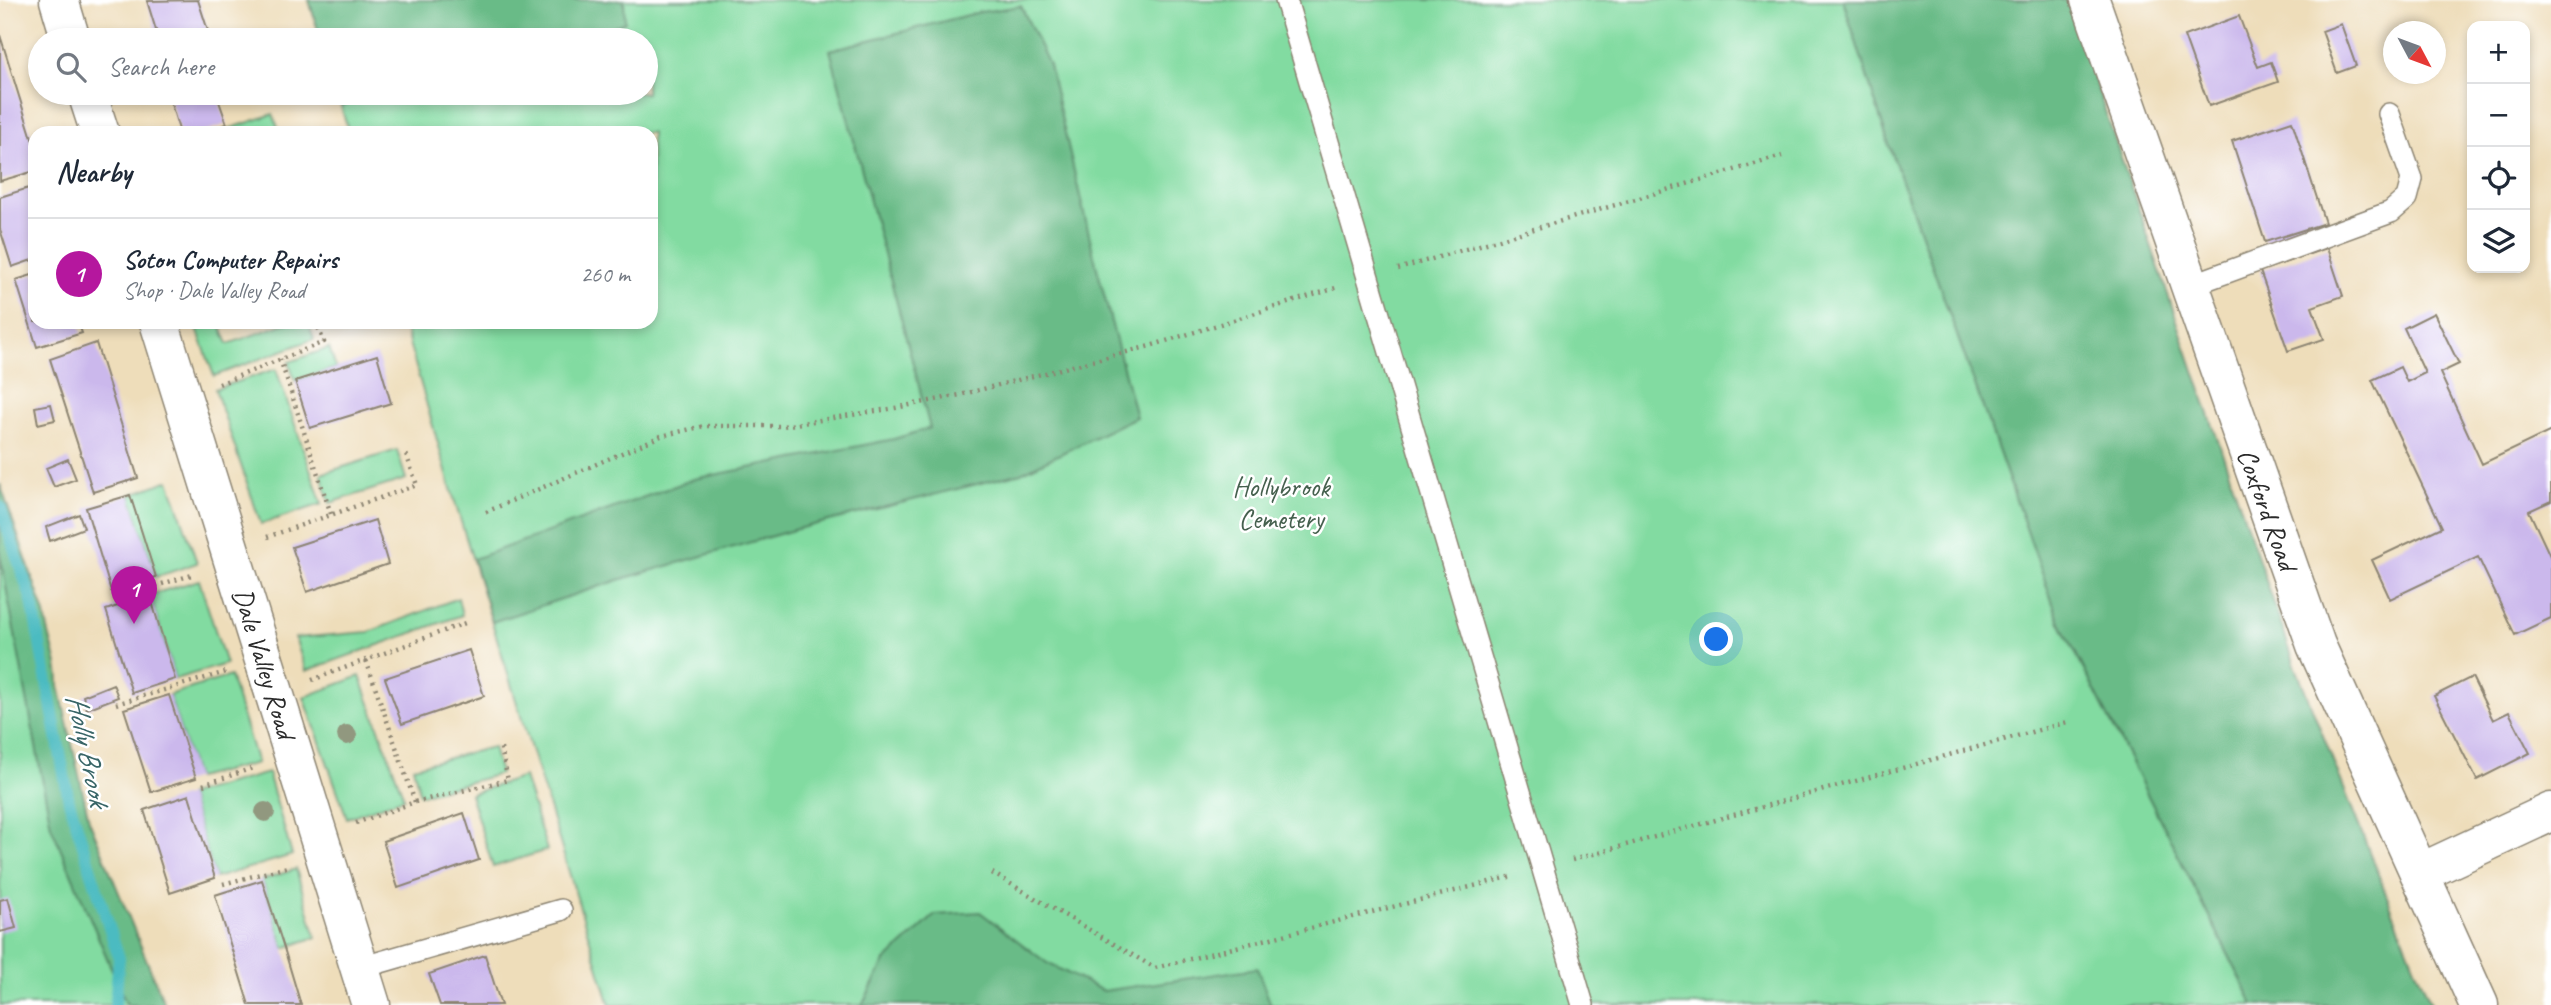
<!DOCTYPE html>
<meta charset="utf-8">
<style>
:root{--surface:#fff;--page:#f6f6f7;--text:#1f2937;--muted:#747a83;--line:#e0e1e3;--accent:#b5179e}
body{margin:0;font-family:Caveat,sans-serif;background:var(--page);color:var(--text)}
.controls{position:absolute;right:21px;top:21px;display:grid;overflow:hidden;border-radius:14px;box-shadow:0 4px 10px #0003}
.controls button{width:63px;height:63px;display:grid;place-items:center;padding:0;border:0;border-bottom:2px solid var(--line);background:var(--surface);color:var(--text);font:35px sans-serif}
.compass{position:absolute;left:2383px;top:21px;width:63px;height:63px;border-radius:50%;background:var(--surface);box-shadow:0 4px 10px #0003;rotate:131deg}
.you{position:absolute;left:1717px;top:640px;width:24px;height:24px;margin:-18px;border:5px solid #fff;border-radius:50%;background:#1a73e8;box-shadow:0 0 0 10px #1a73e833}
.badge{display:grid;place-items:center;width:46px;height:46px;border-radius:50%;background:var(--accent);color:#fff;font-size:23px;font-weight:700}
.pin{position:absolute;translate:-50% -58px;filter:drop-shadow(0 2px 4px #0008)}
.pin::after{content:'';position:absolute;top:37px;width:24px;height:21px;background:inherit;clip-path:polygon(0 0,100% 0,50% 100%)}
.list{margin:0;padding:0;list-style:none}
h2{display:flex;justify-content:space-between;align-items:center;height:91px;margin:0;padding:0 28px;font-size:30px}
h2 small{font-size:23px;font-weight:400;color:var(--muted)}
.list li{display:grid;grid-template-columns:46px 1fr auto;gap:21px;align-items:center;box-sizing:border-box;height:112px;padding:0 28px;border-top:2px solid var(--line)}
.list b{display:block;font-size:26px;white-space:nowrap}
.list p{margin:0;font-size:23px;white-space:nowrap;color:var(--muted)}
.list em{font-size:23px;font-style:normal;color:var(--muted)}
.icon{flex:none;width:38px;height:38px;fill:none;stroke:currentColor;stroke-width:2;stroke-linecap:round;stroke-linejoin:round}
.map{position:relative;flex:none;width:2551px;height:1005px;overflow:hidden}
.search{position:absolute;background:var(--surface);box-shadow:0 4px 10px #0003;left:28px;top:28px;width:630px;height:77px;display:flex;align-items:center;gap:18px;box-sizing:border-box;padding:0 24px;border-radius:38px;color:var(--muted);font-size:26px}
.panel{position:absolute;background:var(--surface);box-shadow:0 4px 10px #0003;left:28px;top:126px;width:630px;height:203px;border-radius:21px}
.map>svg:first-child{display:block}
.green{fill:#82dba1;stroke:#568366;stroke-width:2}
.forest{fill:#69bb87;stroke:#4a7359;stroke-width:2}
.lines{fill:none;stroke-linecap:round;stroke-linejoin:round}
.stream{stroke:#4cbbc1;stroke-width:12}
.building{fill:#cbb8ec}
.service-casing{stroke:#8c8472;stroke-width:24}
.minor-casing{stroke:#8c8472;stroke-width:41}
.tertiary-casing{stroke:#8c8472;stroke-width:41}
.path{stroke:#8c8472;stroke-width:4.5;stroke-dasharray:2 5;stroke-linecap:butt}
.service{stroke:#fff;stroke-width:21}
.minor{stroke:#fff;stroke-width:38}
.tertiary{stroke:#fff;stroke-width:38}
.tree{fill:#91987f}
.labels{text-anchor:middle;stroke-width:5;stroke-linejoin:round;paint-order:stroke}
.park-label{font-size:28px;fill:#45604e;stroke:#fff}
.street-label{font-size:28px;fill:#2b2b2b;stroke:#fff}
.water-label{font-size:30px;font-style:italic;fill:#386567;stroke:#fff}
</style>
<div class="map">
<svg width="2551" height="1005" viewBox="0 0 2551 1005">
<rect width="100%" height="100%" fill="#fff"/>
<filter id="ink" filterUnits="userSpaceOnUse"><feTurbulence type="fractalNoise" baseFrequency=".0143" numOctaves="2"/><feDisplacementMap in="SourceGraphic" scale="14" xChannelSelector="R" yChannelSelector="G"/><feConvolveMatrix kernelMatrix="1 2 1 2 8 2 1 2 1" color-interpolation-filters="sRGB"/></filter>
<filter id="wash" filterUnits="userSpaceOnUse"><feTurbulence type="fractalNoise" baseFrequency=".00686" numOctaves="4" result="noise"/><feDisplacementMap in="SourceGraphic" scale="28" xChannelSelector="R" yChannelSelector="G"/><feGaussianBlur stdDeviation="1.57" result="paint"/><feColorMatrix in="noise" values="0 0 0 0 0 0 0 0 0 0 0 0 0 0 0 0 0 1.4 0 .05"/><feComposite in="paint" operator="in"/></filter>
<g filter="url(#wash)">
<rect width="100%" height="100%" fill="#eeddba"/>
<path class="green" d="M 309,0 L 1843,0 L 1887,139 L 2059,620 L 2254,1005 L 610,1005 L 454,499 L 403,322 L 651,322 L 651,133 L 349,133 L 337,93 L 646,93 L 646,40 L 321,40 Z
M 273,114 L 280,133 L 217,133 Z
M 219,322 L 228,344 L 289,322 L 308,322 L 314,339 L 214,376 L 195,323 Z
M 329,348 L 336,368 L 295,381 L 289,362 Z
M 276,369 L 322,504 L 261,524 L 215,389 Z
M 397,450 L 406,479 L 330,503 L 321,474 Z
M 169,480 L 197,563 L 156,577 L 130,495 Z
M 0,555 L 52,826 L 127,1005 L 0,1005 Z
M 199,580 L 226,664 L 175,679 L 150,595 Z
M 458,598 L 462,615 L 306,671 L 295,638 L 369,632 Z
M 230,676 L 257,763 L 196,778 L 169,695 Z
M 360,676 L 404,798 L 347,818 L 304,697 Z
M 493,747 L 500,774 L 420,795 L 413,767 Z
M 268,773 L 292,855 L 215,878 L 189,795 Z
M 524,777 L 547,850 L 493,867 L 470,794 Z
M 296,869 L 316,937 L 284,948 L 262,880 Z"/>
<path class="forest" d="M 309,0 L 624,0 L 625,22 L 583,40 L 321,40 Z
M 1843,0 L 2067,0 L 2295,665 L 2417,972 L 2432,1005 L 2254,1005 L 2059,620 L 1887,139 Z
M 1021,6 L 1049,65 L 1096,264 L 1136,417 L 1021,473 L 797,529 L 625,578 L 492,622 L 473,559 L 694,479 L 894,439 L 930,428 L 830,50 L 980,12 Z
M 337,93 L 388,93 L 341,106 Z
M 0,484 L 45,614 C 48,639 60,662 59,686 L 89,820 L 165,1005 L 127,1005 L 51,826 L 0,555 Z
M 980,912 L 1047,963 L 1103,991 L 1257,968 L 1271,1005 L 862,1005 L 885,961 L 935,915 Z"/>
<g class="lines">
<path class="stream" d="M 0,507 L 32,601 L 69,801 L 119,958 L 115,1005"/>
</g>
<g id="blocks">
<path class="building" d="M 198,0 L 211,40 L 159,40 L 147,1 Z
M 2239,16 L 2258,67 L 2271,62 L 2278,82 L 2209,106 L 2184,36 Z
M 2341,24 L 2356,66 L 2337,73 L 2322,31 Z
M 0,35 L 35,148 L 35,171 L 0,181 Z
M 159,93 L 216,93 L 227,124 L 200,133 L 180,133 L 168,94 L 160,96 Z
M 2292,121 L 2325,223 L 2265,242 L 2232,141 Z
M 35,186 L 35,259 L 12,267 L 0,229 L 0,197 Z
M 2327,248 L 2343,296 L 2312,307 L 2324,339 L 2288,351 L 2260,271 Z
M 35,274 L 35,322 L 78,322 L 82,333 L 37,347 L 16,280 Z
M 2434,313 L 2459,364 L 2440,373 L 2482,464 L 2551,431 L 2551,501 L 2529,511 L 2551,558 L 2551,618 L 2515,635 L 2478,557 L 2390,599 L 2372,560 L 2442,527 L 2372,380 L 2400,367 L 2407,382 L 2425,373 L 2404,328 Z
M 96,343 L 138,478 L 93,492 L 50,359 Z
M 377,355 L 391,403 L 310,428 L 295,381 Z
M 51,404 L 55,420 L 38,424 L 35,407 Z
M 68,459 L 76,479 L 54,487 L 46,468 Z
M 130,495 L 156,577 L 111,591 L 86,508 Z
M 79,514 L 84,528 L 50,541 L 46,527 Z
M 375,520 L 388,564 L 307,592 L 292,547 Z
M 150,595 L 175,679 L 132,693 L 106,610 Z
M 469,650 L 484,696 L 402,724 L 385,678 Z
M 2472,677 L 2493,720 L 2509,712 L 2530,753 L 2477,780 L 2434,696 Z
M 113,684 L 118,697 L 87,709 L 83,696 Z
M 169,695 L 196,778 L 151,792 L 124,709 Z
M 189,795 L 215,878 L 170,893 L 144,810 Z
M 464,813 L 479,860 L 398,888 L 383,841 Z
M 262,880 L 284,948 L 301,1005 L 249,1005 L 215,895 Z
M 8,898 L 16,928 L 0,932 L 0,900 Z
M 485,955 L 501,1005 L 440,1005 L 429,974 Z"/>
</g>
</g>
<g filter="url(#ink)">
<use href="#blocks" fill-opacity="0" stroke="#8c8472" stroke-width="2"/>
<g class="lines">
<g class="service-casing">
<path id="service" d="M 1286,0 L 1583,1005
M 2189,286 L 2391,212 L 2407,198 L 2412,179 L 2389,114
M 360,968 L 561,910"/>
</g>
<g class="minor-casing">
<path id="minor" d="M 59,0 L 71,40
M 87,93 L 100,133
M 159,322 L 371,1005
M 2420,873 L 2551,812"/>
</g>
<g class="tertiary-casing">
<path id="tertiary" d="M 2090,0 L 2316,645 L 2479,1005"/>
</g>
<path class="path" d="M 1398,269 L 1782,156
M 280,359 L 331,514
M 219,384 L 324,342 L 316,322
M 486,512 L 661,436 L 704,426 L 783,426 L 895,408 L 960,395 L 1150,346 L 1339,287
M 267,537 L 417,485 L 405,451
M 162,584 L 195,574
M 312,680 L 465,623
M 116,704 L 226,672
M 203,785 L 256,767
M 415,802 L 508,780 L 500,744
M 356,823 L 415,802 L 366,660
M 1572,860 L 2071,721
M 992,873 L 1155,968 L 1513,876
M 223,884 L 287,867"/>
<use href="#service" class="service"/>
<use href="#minor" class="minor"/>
<use href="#tertiary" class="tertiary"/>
</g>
<g class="tree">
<circle cx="347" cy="735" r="10"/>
<circle cx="265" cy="812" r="10"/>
</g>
</g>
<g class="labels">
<g class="park-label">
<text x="1281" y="496">Hollybrook<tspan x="1281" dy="32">Cemetery</tspan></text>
</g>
<g class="street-label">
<text transform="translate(2268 509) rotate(70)" y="10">Coxford Road</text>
<text transform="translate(265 663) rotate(73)" y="10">Dale Valley Road</text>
</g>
<g class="water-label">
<text transform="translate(88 750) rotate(78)" y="10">Holly Brook</text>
</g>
</g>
</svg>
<div class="controls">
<button>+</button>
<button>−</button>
<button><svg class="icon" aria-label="locate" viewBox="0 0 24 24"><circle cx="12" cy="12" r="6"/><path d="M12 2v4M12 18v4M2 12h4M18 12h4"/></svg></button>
<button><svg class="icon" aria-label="layers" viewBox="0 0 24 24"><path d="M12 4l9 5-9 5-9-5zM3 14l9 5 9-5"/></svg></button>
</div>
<svg class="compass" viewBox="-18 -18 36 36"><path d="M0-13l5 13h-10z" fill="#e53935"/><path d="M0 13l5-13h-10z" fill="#747a83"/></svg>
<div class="you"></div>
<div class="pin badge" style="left:134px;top:624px">1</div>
<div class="search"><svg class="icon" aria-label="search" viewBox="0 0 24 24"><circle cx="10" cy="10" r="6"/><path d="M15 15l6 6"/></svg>Search here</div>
<section class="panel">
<h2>Nearby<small></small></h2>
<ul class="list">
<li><span class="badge">1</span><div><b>Soton Computer Repairs</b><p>Shop · Dale Valley Road</p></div><em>260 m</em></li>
</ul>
</section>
</div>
